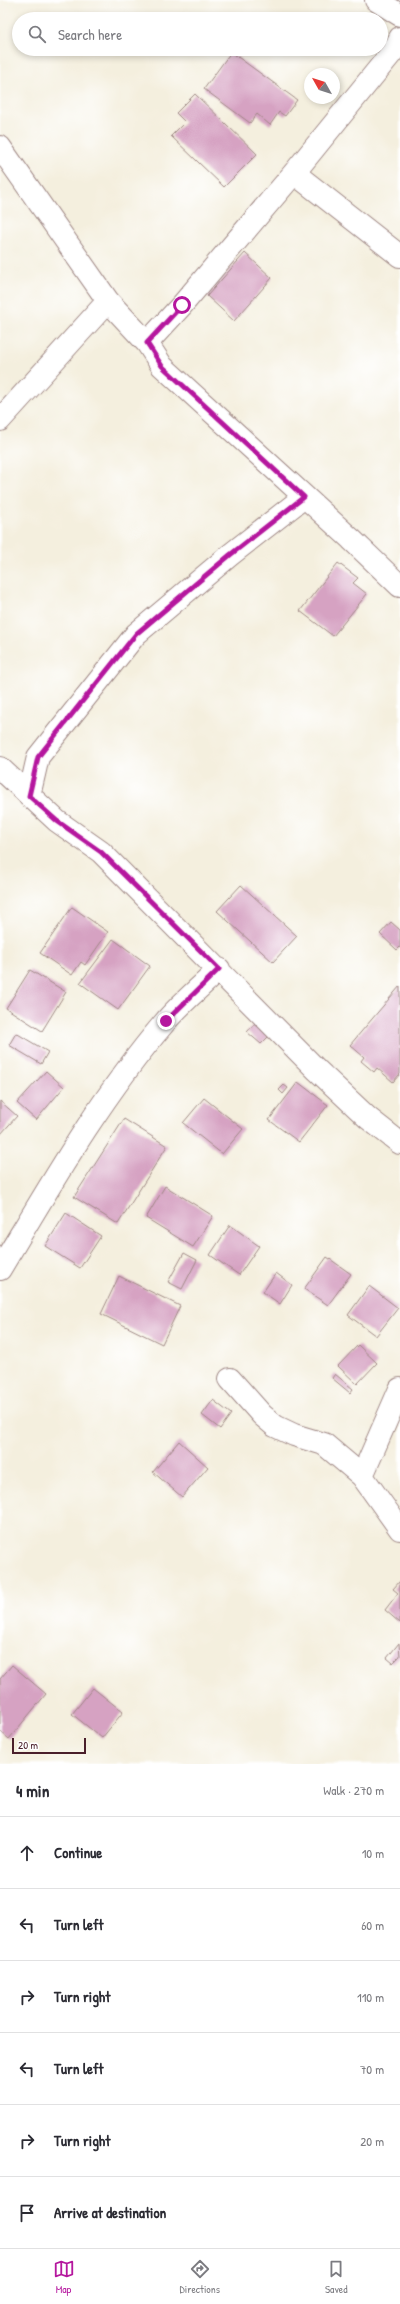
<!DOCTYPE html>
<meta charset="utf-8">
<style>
:root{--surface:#fff;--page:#f2f2f3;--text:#2b2b33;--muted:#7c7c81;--line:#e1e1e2;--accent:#b5179e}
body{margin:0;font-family:"Patrick Hand",sans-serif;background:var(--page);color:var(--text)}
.compass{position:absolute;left:304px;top:68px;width:36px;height:36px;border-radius:50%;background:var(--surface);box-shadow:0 2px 6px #0003;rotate:309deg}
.scale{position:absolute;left:12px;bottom:10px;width:74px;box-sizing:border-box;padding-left:4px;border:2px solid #4a1f2b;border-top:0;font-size:11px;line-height:14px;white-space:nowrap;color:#4a1f2b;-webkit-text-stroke:3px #fff;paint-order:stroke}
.stop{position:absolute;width:12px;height:12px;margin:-9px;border:3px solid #b5179e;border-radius:50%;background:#fff}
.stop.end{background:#b5179e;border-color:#fff;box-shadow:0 1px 4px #0008}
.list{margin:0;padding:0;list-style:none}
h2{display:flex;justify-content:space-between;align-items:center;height:52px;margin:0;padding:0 16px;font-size:17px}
h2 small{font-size:13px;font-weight:400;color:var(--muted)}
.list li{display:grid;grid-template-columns:26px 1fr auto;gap:12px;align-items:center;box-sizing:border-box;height:72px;padding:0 16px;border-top:1px solid var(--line)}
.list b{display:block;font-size:15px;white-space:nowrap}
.list em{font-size:13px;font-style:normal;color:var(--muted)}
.icon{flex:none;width:22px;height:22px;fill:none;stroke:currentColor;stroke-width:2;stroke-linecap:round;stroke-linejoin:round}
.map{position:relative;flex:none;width:400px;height:1764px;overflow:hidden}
.search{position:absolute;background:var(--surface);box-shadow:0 2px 6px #0003;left:12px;right:12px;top:12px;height:44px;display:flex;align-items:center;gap:10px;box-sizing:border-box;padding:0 14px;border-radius:22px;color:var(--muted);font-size:15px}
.sheet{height:484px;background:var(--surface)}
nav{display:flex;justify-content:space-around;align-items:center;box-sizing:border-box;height:56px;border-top:1px solid var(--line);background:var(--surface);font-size:11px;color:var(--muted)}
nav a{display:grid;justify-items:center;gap:2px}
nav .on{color:var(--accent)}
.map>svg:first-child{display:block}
.building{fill:#d6a2c2}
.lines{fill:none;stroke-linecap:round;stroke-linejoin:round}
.street-casing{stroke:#9f8784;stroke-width:24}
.street{stroke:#fff;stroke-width:22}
.route{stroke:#b5179e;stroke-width:5}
</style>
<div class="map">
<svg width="400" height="1764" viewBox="0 0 400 1764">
<rect width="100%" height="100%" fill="#fff"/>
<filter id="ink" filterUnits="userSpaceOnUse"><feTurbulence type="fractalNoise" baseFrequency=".025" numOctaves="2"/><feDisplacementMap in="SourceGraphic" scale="8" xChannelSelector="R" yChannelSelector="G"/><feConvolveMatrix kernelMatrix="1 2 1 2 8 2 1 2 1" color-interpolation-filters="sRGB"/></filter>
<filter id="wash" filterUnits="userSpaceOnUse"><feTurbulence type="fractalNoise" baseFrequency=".012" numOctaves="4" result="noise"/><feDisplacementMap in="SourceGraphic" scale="16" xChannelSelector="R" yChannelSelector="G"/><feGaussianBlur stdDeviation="0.9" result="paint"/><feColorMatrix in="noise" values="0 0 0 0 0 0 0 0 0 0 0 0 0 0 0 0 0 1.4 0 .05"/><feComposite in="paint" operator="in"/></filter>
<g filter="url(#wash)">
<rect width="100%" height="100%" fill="#f4efde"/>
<g id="blocks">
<path class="building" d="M 231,52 L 297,100 L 285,116 L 279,112 L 270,125 L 257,114 L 250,123 L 204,89 Z
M 195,94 L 257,154 L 224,187 L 171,136 L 185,122 L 176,113 Z
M 245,253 L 272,278 L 234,321 L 207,296 Z
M 338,563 L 358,578 L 353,583 L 367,594 L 333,636 L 300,611 Z
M 241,885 L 297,936 L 273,962 L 217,911 Z
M 72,907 L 108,932 L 85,965 L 81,962 L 72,975 L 40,953 Z
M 391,922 L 400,930 L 400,947 L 397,950 L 380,934 Z
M 113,939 L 150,966 L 118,1010 L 80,983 Z
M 30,970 L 66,992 L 42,1031 L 6,1008 Z
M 400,986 L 400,1074 L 393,1082 L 377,1068 L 374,1072 L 361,1061 L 364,1057 L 350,1045 Z
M 258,1020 L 272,1033 L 261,1044 L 247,1032 Z
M 16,1033 L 48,1052 L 41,1064 L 9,1045 Z
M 46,1071 L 64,1087 L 36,1120 L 17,1103 Z
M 298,1082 L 328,1105 L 299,1142 L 269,1120 Z
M 284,1085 L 288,1088 L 283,1094 L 279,1090 Z
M 204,1098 L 243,1129 L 222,1154 L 183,1123 Z
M 0,1101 L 17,1116 L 0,1135 Z
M 124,1119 L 167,1146 L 118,1224 L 74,1197 Z
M 165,1186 L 213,1216 L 193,1247 L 146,1218 Z
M 66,1213 L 101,1236 L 80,1268 L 45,1246 Z
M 230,1225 L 259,1246 L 239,1275 L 210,1255 Z
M 184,1253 L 197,1260 L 182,1289 L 168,1282 Z
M 327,1257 L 351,1274 L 328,1305 L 304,1289 Z
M 276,1273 L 292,1285 L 280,1304 L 263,1292 Z
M 119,1276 L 180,1306 L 162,1344 L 101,1314 Z
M 369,1286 L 398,1308 L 376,1336 L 348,1315 Z
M 358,1345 L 377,1363 L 357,1384 L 338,1366 Z
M 335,1374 L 353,1389 L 350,1393 L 332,1378 Z
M 213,1400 L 231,1414 L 220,1429 L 202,1415 Z
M 179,1441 L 208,1467 L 182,1497 L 153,1472 Z
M 400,1581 L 400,1623 L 385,1610 L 398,1593 L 393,1589 Z
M 399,1643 L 400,1656 L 393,1663 L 387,1658 Z
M 12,1665 L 46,1694 L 9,1739 L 0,1731 L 0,1679 Z
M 93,1688 L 123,1712 L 102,1738 L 72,1714 Z"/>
</g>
</g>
<g filter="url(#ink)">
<use href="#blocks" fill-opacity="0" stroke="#9f8784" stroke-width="1"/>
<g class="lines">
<g class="street-casing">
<path id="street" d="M 376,0 L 400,15
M 400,38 L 394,50 L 294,173 L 182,305 L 147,343 L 162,366 L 351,539 L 400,586
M 0,147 L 108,301 L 147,343
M 294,173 L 400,256
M 0,420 L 108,301
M 0,768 L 57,821 L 101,852 L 317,1070 L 368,1118 L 400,1143
M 29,796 L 38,757 L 136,634 L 230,555 L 304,497
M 0,1269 C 51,1184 100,1098 165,1022 C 181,1003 201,987 219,969
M 230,1379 L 262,1415 L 275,1426 L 294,1435 L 324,1444 L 362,1476 L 400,1529
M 362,1476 L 400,1389"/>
</g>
<use href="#street" class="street"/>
</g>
</g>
<g class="lines" filter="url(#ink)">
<path class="route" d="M 166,1021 L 219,969 L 101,852 L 57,821 L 29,796 L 38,757 L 136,634 L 230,555 L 304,497 L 162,366 L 147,343 L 182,305"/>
</g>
</svg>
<svg class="compass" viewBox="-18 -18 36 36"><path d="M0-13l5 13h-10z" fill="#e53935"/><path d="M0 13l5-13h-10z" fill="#7c7c81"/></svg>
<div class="scale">20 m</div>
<div class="stop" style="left:182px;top:305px"></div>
<div class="stop end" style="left:166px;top:1021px"></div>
<div class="search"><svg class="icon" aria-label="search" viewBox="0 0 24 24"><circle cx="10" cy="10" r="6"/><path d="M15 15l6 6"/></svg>Search here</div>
</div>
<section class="sheet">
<h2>4 min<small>Walk · 270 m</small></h2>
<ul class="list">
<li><svg class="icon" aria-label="ahead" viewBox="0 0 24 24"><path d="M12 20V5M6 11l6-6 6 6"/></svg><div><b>Continue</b></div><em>10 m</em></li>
<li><svg class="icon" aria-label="left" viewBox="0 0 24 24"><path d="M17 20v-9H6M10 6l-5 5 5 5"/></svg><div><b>Turn left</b></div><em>60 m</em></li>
<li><svg class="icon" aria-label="right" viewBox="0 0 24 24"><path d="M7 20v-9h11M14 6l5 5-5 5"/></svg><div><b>Turn right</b></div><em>110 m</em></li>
<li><svg class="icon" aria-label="left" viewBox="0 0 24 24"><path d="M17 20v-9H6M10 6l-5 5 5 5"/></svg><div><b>Turn left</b></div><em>70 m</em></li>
<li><svg class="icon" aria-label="right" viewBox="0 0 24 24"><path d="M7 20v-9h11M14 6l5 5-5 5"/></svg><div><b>Turn right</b></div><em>20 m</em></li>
<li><svg class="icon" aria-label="arrive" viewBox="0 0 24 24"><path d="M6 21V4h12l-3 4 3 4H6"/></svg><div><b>Arrive at destination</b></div></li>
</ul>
</section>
<nav>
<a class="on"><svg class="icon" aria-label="map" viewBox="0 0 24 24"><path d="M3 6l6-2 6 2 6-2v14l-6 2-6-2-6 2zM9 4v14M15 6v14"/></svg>Map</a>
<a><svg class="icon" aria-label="directions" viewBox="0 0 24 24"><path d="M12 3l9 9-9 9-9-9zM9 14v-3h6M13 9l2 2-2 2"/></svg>Directions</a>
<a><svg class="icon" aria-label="saved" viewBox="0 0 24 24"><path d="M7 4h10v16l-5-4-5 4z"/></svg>Saved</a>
</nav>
